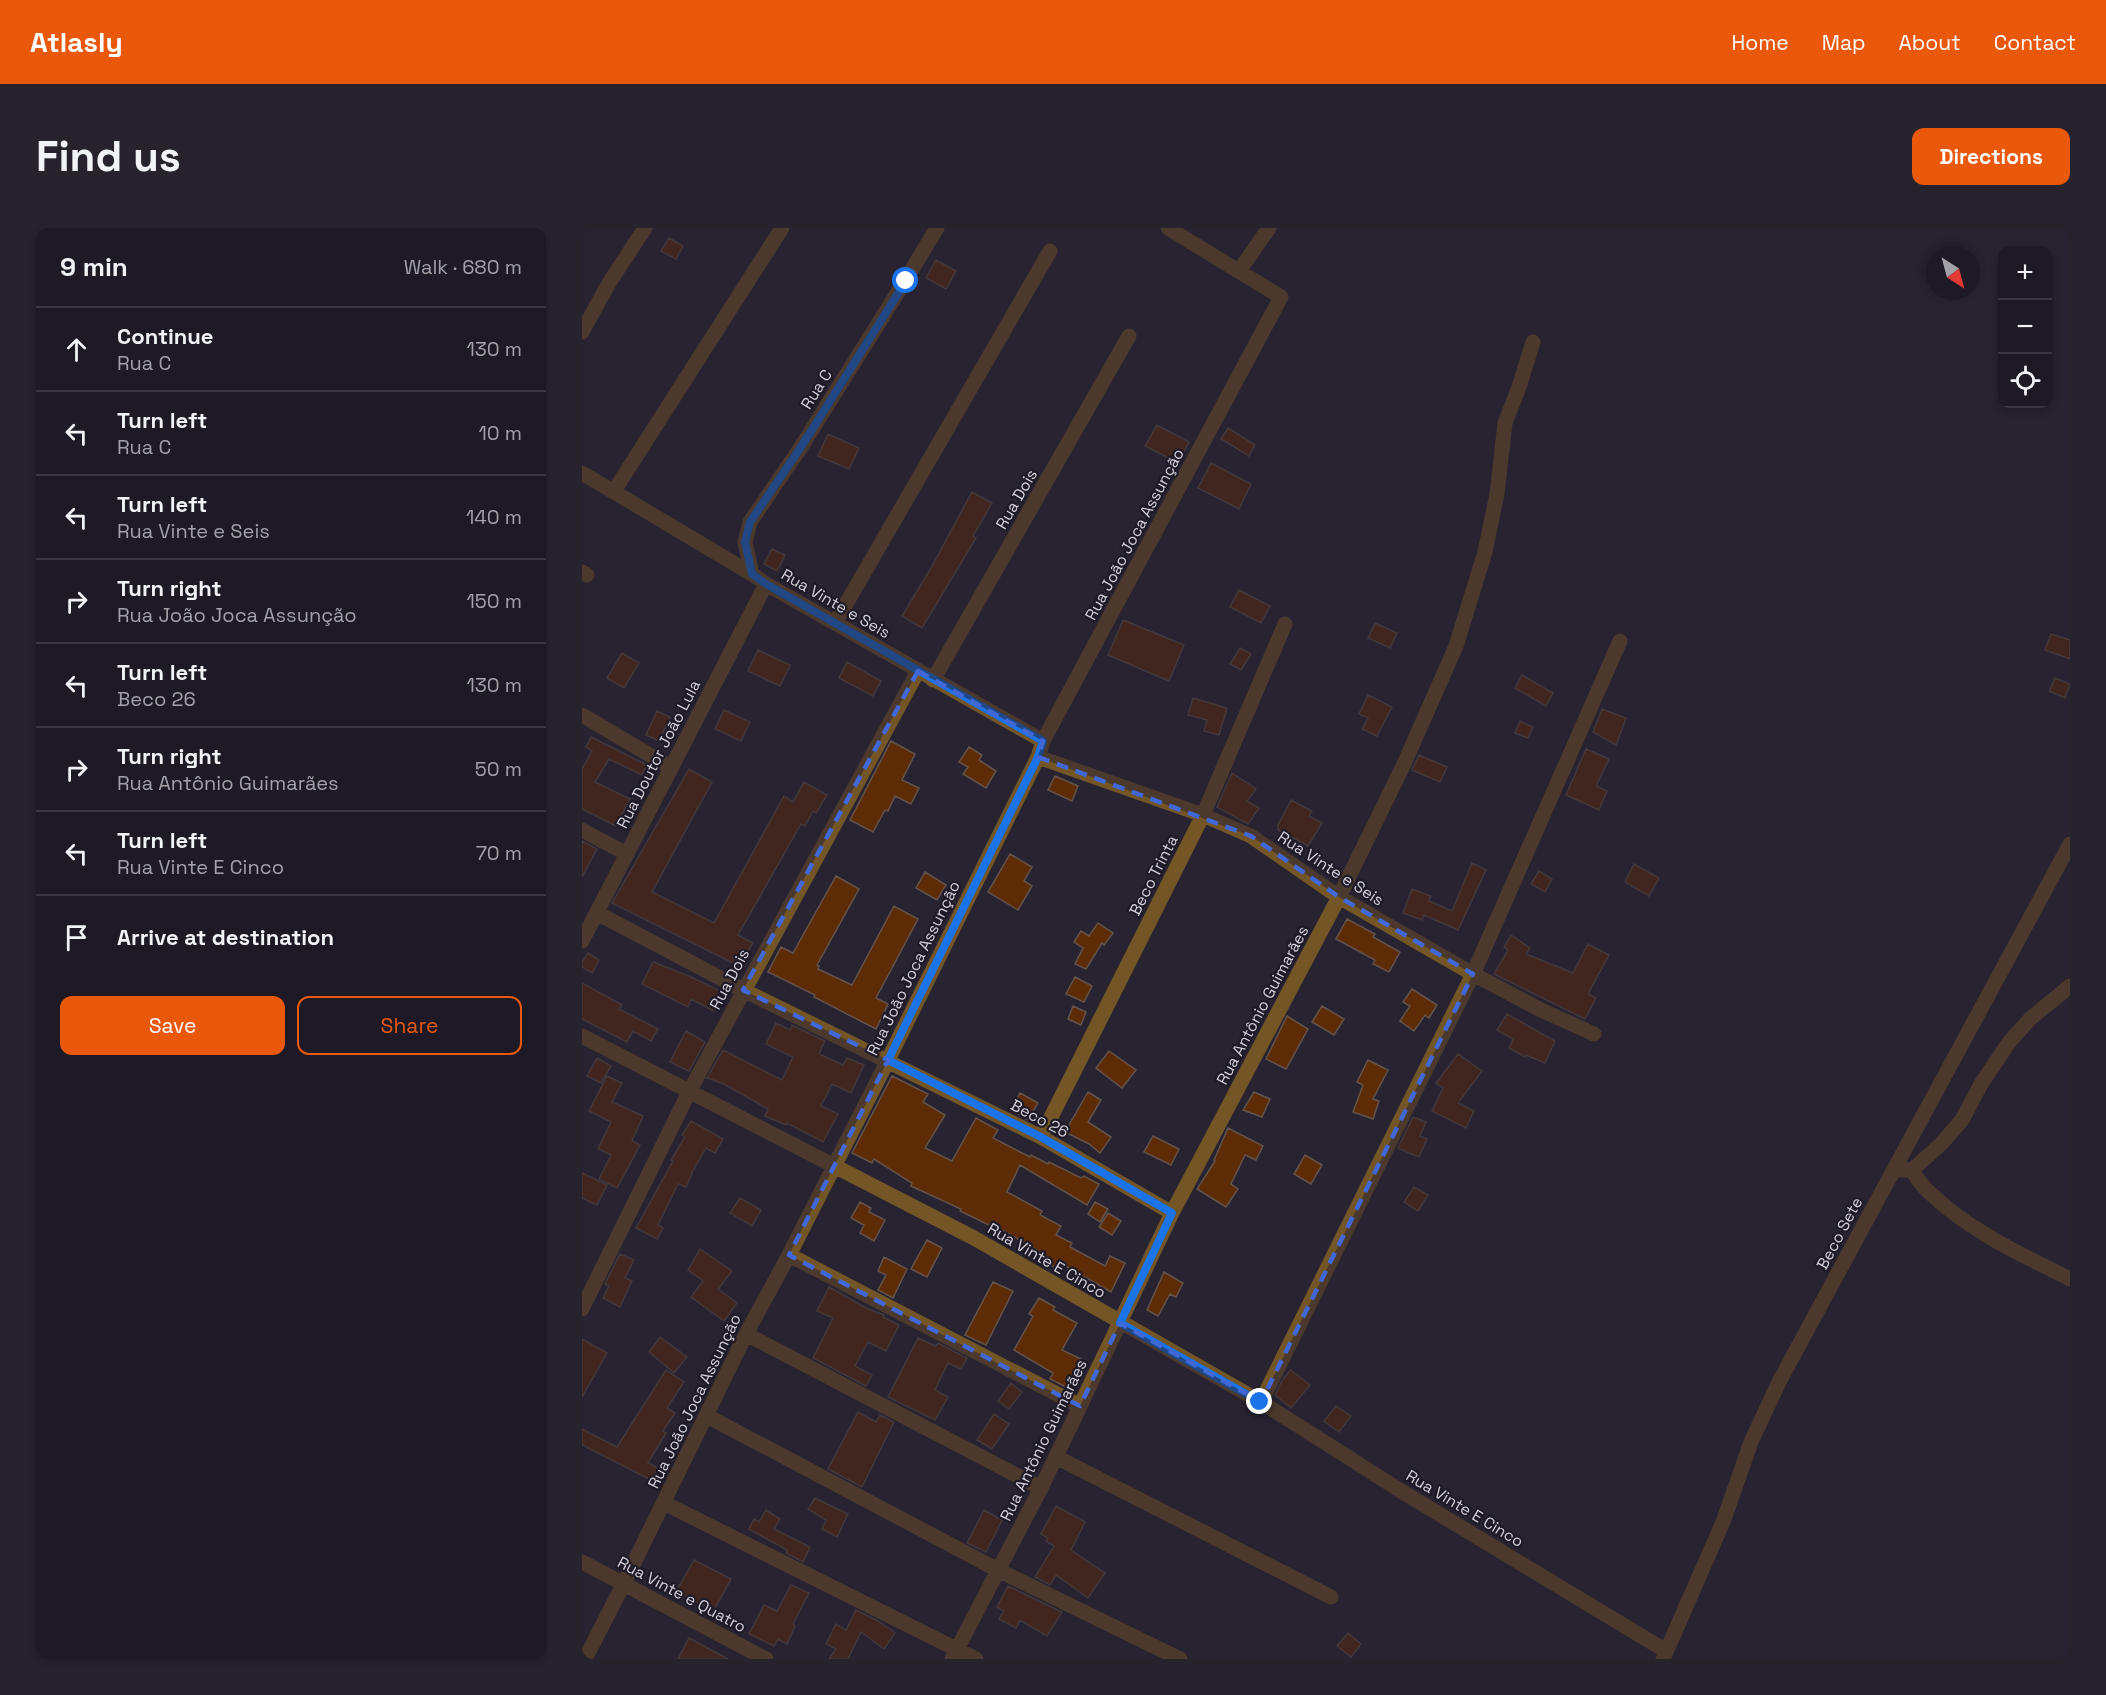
<!DOCTYPE html>
<meta charset="utf-8">
<style>
:root{--surface:#1e1a25;--page:#26232d;--text:#f1f3f6;--muted:#a1a1a7;--line:#3c3842;--accent:#ea580c}
body{margin:0;font-family:"Space Grotesk",sans-serif;background:var(--page);color:var(--text)}
.controls{position:absolute;right:18px;top:18px;display:grid;overflow:hidden;border-radius:12px;box-shadow:0 3px 9px #0003}
.controls button{width:54px;height:54px;display:grid;place-items:center;padding:0;border:0;border-bottom:2px solid var(--line);background:var(--surface);color:var(--text);font:30px sans-serif}
.compass{position:absolute;left:1344px;top:18px;width:54px;height:54px;border-radius:50%;background:var(--surface);box-shadow:0 3px 9px #0003;rotate:144deg}
.stop{position:absolute;width:18px;height:18px;margin:-14px;border:4px solid #1a73e8;border-radius:50%;background:#fff}
.stop.end{background:#1a73e8;border-color:#fff;box-shadow:0 2px 6px #0008}
.list{margin:0;padding:0;list-style:none}
h2{display:flex;justify-content:space-between;align-items:center;height:78px;margin:0;padding:0 24px;font-size:26px}
h2 small{font-size:20px;font-weight:400;color:var(--muted)}
.list li{display:grid;grid-template-columns:39px 1fr auto;gap:18px;align-items:center;box-sizing:border-box;height:84px;padding:0 24px;border-top:2px solid var(--line)}
.list b{display:block;font-size:22px;white-space:nowrap}
.list p{margin:0;font-size:20px;white-space:nowrap;color:var(--muted)}
.list em{font-size:20px;font-style:normal;color:var(--muted)}
.actions{display:flex;gap:12px;padding:18px 24px}
.actions a{flex:1;padding:14px 0;border:2px solid var(--accent);border-radius:12px;text-align:center;font-size:21px;color:var(--accent)}
.actions .main{background:var(--accent);color:#fff}
.icon{flex:none;width:33px;height:33px;fill:none;stroke:currentColor;stroke-width:2;stroke-linecap:round;stroke-linejoin:round}
.map{position:relative;flex:none;width:1488px;height:1431px;overflow:hidden;border-radius:12px}
header{display:flex;align-items:center;gap:36px;box-sizing:border-box;height:84px;padding:0 30px;background:var(--accent);color:#fff}
header strong{font-size:28px}
nav{display:flex;gap:33px;margin-inline-start:auto;font-size:21px}
.intro{display:flex;align-items:center;justify-content:space-between;box-sizing:border-box;height:144px;padding:0 36px}
h1{margin:0;font-size:42px}
.button{padding:15px 27px;border-radius:12px;background:var(--accent);color:#fff;font-size:21px;font-weight:700}
main{display:flex;gap:36px;padding:0 36px}
aside{flex:1;background:var(--surface);border-radius:12px;box-shadow:0 3px 9px #0003}
.map>svg:first-child{display:block}
.building{fill:#5e2b07;stroke:#63534b;stroke-width:1.5}
.lines{fill:none;stroke-linecap:round;stroke-linejoin:round}
.minor{stroke:#745626;stroke-width:15}
.route{stroke:#1a73e8;stroke-width:8}
.marked{fill:none;stroke:#4168d8;stroke-width:4.5;stroke-dasharray:12 8;stroke-linejoin:round}
.labels{text-anchor:middle;stroke-width:4.5;stroke-linejoin:round;paint-order:stroke}
.street-label{font-size:16px;fill:#d3d0d9;stroke:#1e1a27}
</style>
<header>
<strong>Atlasly</strong>
<nav><a>Home</a><a>Map</a><a>About</a><a>Contact</a></nav>
</header>
<div class="intro"><h1>Find us</h1><a class="button">Directions</a></div>
<main>
<aside>
<h2>9 min<small>Walk · 680 m</small></h2>
<ul class="list">
<li><svg class="icon" aria-label="ahead" viewBox="0 0 24 24"><path d="M12 20V5M6 11l6-6 6 6"/></svg><div><b>Continue</b><p>Rua C</p></div><em>130 m</em></li>
<li><svg class="icon" aria-label="left" viewBox="0 0 24 24"><path d="M17 20v-9H6M10 6l-5 5 5 5"/></svg><div><b>Turn left</b><p>Rua C</p></div><em>10 m</em></li>
<li><svg class="icon" aria-label="left" viewBox="0 0 24 24"><path d="M17 20v-9H6M10 6l-5 5 5 5"/></svg><div><b>Turn left</b><p>Rua Vinte e Seis</p></div><em>140 m</em></li>
<li><svg class="icon" aria-label="right" viewBox="0 0 24 24"><path d="M7 20v-9h11M14 6l5 5-5 5"/></svg><div><b>Turn right</b><p>Rua João Joca Assunção</p></div><em>150 m</em></li>
<li><svg class="icon" aria-label="left" viewBox="0 0 24 24"><path d="M17 20v-9H6M10 6l-5 5 5 5"/></svg><div><b>Turn left</b><p>Beco 26</p></div><em>130 m</em></li>
<li><svg class="icon" aria-label="right" viewBox="0 0 24 24"><path d="M7 20v-9h11M14 6l5 5-5 5"/></svg><div><b>Turn right</b><p>Rua Antônio Guimarães</p></div><em>50 m</em></li>
<li><svg class="icon" aria-label="left" viewBox="0 0 24 24"><path d="M17 20v-9H6M10 6l-5 5 5 5"/></svg><div><b>Turn left</b><p>Rua Vinte E Cinco</p></div><em>70 m</em></li>
<li><svg class="icon" aria-label="arrive" viewBox="0 0 24 24"><path d="M6 21V4h12l-3 4 3 4H6"/></svg><div><b>Arrive at destination</b></div></li>
</ul>
<div class="actions"><a class="main">Save</a><a>Share</a></div>
</aside>
<div class="map">
<svg width="1488" height="1431" viewBox="0 0 1488 1431">
<rect width="100%" height="100%" fill="#282331"/>
<path class="building" d="M 87,10 L 101,18 L 94,31 L 79,23 Z
M 354,32 L 374,43 L 364,61 L 344,50 Z
M 575,197 L 607,214 L 596,235 L 563,218 Z
M 646,200 L 673,217 L 667,228 L 639,211 Z
M 246,206 L 277,220 L 267,241 L 236,228 Z
M 629,235 L 669,256 L 657,281 L 616,260 Z
M 390,264 L 410,275 L 391,308 L 394,310 L 340,400 L 320,388 L 349,340 Z
M 190,321 L 203,327 L 195,343 L 182,336 Z
M 657,362 L 688,378 L 679,395 L 648,379 Z
M 541,392 L 602,417 L 587,453 L 526,427 Z
M 793,395 L 815,405 L 808,420 L 786,410 Z
M 1469,406 L 1488,412 L 1488,431 L 1463,422 Z
M 658,420 L 669,426 L 659,442 L 648,436 Z
M 176,422 L 208,437 L 198,458 L 166,443 Z
M 40,425 L 57,435 L 42,460 L 25,450 Z
M 265,434 L 299,453 L 291,468 L 257,450 Z
M 940,447 L 971,465 L 964,478 L 933,460 Z
M 1473,450 L 1488,456 L 1483,470 L 1467,463 Z
M 786,467 L 810,479 L 795,508 L 780,501 L 786,490 L 777,486 Z
M 611,470 L 645,480 L 637,507 L 622,503 L 625,492 L 606,487 Z
M 1020,481 L 1044,490 L 1034,517 L 1011,504 Z
M 142,482 L 168,494 L 159,513 L 133,501 Z
M 75,483 L 88,489 L 77,513 L 64,507 Z
M 938,493 L 951,499 L 946,510 L 933,505 Z
M 9,509 L 65,537 L 60,547 L 27,531 L 13,554 L 48,571 L 34,598 L 0,581 L 0,541 L 10,523 L 4,519 Z
M 309,513 L 333,526 L 320,552 L 337,560 L 329,576 L 313,568 L 306,583 L 303,582 L 291,604 L 268,592 Z
M 387,519 L 400,527 L 397,532 L 414,543 L 404,560 L 381,546 L 386,539 L 377,534 Z
M 1004,521 L 1027,531 L 1014,558 L 1025,563 L 1017,582 L 984,567 Z
M 837,527 L 865,539 L 858,554 L 830,542 Z
M 107,541 L 130,554 L 70,664 L 132,695 L 202,568 L 211,574 L 222,554 L 245,567 L 234,585 L 231,583 L 223,598 L 219,596 L 156,707 L 171,715 L 157,738 L 30,675 Z
M 650,545 L 674,561 L 665,573 L 677,580 L 666,596 L 635,579 Z
M 473,548 L 496,558 L 490,573 L 466,562 Z
M 709,572 L 730,583 L 727,588 L 740,595 L 726,618 L 696,602 L 696,597 Z
M 0,613 L 15,621 L 0,649 Z
M 428,626 L 450,639 L 442,653 L 450,658 L 436,682 L 406,664 Z
M 890,635 L 904,642 L 876,702 L 842,687 L 840,692 L 821,685 L 830,661 L 849,668 L 847,673 L 870,683 Z
M 1052,636 L 1077,650 L 1067,668 L 1043,654 Z
M 957,643 L 970,651 L 963,664 L 949,656 Z
M 343,644 L 364,657 L 355,672 L 334,660 Z
M 254,648 L 277,661 L 235,737 L 237,738 L 236,741 L 270,757 L 312,678 L 336,691 L 294,770 L 306,776 L 294,801 L 232,769 L 233,767 L 186,744 L 199,719 L 211,725 Z
M 765,691 L 793,706 L 791,709 L 818,724 L 807,744 L 791,736 L 793,732 L 754,711 Z
M 516,695 L 531,705 L 522,717 L 520,715 L 504,741 L 493,736 L 501,720 L 492,714 L 499,703 L 507,708 Z
M 929,707 L 948,720 L 944,726 L 991,745 L 1006,716 L 1027,727 L 1006,766 L 1014,770 L 1003,791 L 912,746 L 926,722 L 922,719 Z
M 6,725 L 17,732 L 10,745 L 0,739 L 0,734 Z
M 71,734 L 107,748 L 142,765 L 132,783 L 109,771 L 106,779 L 60,756 Z
M 493,749 L 510,758 L 502,774 L 484,766 Z
M 0,755 L 40,777 L 37,781 L 76,801 L 69,813 L 51,803 L 45,814 L 0,791 Z
M 830,761 L 855,777 L 847,790 L 843,787 L 832,803 L 818,793 L 828,778 L 821,774 Z
M 491,778 L 504,784 L 499,797 L 486,791 Z
M 740,778 L 762,791 L 752,807 L 730,794 Z
M 925,786 L 973,813 L 963,835 L 944,827 L 943,829 L 927,820 L 931,811 L 915,802 Z
M 705,788 L 726,801 L 704,841 L 684,831 Z
M 194,795 L 208,802 L 210,797 L 243,813 L 237,826 L 261,837 L 265,830 L 282,837 L 269,865 L 250,856 L 239,878 L 256,886 L 241,914 L 205,895 L 204,897 L 183,888 L 186,881 L 142,856 L 125,850 L 141,822 L 200,852 L 211,829 L 184,816 Z
M 104,803 L 123,814 L 107,843 L 88,834 Z
M 527,823 L 554,842 L 540,860 L 514,840 Z
M 876,826 L 900,843 L 876,875 L 892,883 L 884,900 L 850,883 L 861,860 L 854,855 Z
M 15,830 L 29,838 L 19,855 L 5,848 Z
M 786,832 L 806,842 L 791,871 L 797,873 L 791,891 L 771,884 L 781,857 L 775,854 Z
M 25,848 L 40,855 L 30,874 L 61,888 L 50,913 L 58,917 L 35,960 L 17,951 L 29,927 L 16,921 L 29,894 L 7,883 Z
M 310,848 L 346,866 L 341,874 L 363,887 L 343,920 L 370,933 L 394,890 L 416,902 L 411,910 L 448,929 L 449,927 L 466,936 L 467,934 L 499,950 L 502,948 L 517,956 L 505,977 L 438,937 L 425,964 L 460,983 L 458,987 L 479,998 L 474,1007 L 490,1015 L 488,1019 L 523,1038 L 528,1028 L 543,1035 L 529,1064 L 480,1036 L 477,1041 L 464,1035 L 466,1029 L 448,1018 L 412,997 L 411,999 L 378,983 L 379,981 L 329,958 L 330,955 L 292,931 L 290,935 L 270,925 Z
M 506,864 L 519,872 L 506,894 L 529,909 L 518,925 L 507,916 L 483,904 Z
M 672,864 L 688,871 L 680,889 L 661,882 Z
M 438,865 L 456,875 L 446,892 L 429,882 Z
M 831,889 L 844,894 L 838,908 L 845,911 L 837,929 L 816,920 Z
M 109,893 L 141,911 L 133,925 L 124,920 L 109,946 L 110,946 L 104,959 L 96,956 L 76,997 L 81,1000 L 75,1011 L 54,1000 L 91,933 L 89,932 L 103,909 L 100,907 Z
M 646,900 L 681,918 L 674,932 L 663,927 L 649,956 L 656,961 L 644,979 L 615,961 L 633,933 L 632,932 Z
M 571,908 L 597,921 L 589,937 L 562,924 Z
M 723,927 L 740,937 L 729,956 L 712,946 Z
M 0,945 L 25,957 L 15,977 L 0,970 Z
M 832,959 L 846,967 L 836,983 L 822,974 Z
M 158,970 L 179,982 L 170,998 L 148,985 Z
M 278,974 L 289,980 L 287,984 L 303,992 L 292,1013 L 278,1005 L 282,997 L 269,990 Z
M 513,974 L 526,981 L 518,994 L 506,986 Z
M 526,985 L 539,993 L 530,1007 L 517,999 Z
M 345,1012 L 360,1020 L 345,1049 L 329,1041 Z
M 118,1021 L 150,1043 L 136,1061 L 155,1075 L 142,1093 L 109,1069 L 121,1053 L 106,1042 Z
M 38,1026 L 52,1032 L 43,1050 L 50,1053 L 38,1079 L 21,1070 L 27,1058 L 23,1056 Z
M 302,1029 L 325,1041 L 311,1070 L 296,1062 L 304,1047 L 296,1043 Z
M 582,1044 L 601,1055 L 594,1069 L 588,1066 L 576,1088 L 565,1082 Z
M 411,1054 L 431,1063 L 404,1117 L 383,1107 Z
M 247,1059 L 286,1081 L 302,1087 L 301,1089 L 317,1097 L 304,1123 L 286,1114 L 273,1138 L 290,1147 L 284,1158 L 231,1130 L 251,1090 L 235,1083 Z
M 457,1070 L 473,1079 L 471,1082 L 495,1095 L 480,1122 L 499,1131 L 486,1160 L 468,1151 L 471,1145 L 432,1122 L 451,1088 L 447,1086 Z
M 78,1109 L 105,1129 L 92,1145 L 67,1124 Z
M 336,1110 L 354,1118 L 356,1115 L 385,1130 L 379,1141 L 366,1135 L 353,1162 L 366,1169 L 353,1192 L 306,1169 Z
M 0,1111 L 25,1125 L 0,1169 Z
M 84,1142 L 102,1154 L 85,1180 L 93,1185 L 81,1203 L 84,1205 L 66,1235 L 76,1240 L 69,1252 L 0,1217 L 0,1201 L 35,1219 Z
M 709,1142 L 728,1157 L 709,1180 L 693,1167 L 701,1151 Z
M 429,1155 L 440,1164 L 427,1181 L 416,1173 Z
M 754,1178 L 769,1188 L 757,1204 L 742,1193 Z
M 276,1184 L 294,1194 L 298,1187 L 312,1194 L 280,1259 L 246,1241 Z
M 412,1186 L 427,1196 L 410,1221 L 395,1212 Z
M 233,1270 L 266,1286 L 255,1309 L 240,1301 L 244,1292 L 226,1281 Z
M 474,1278 L 503,1294 L 489,1322 L 523,1345 L 506,1370 L 474,1347 L 468,1357 L 453,1349 L 472,1318 L 464,1313 L 466,1310 L 459,1306 Z
M 184,1282 L 198,1291 L 192,1301 L 228,1319 L 221,1334 L 204,1325 L 205,1322 L 167,1301 L 172,1291 L 177,1294 Z
M 402,1282 L 420,1292 L 404,1324 L 385,1315 Z
M 112,1332 L 149,1351 L 132,1382 L 94,1364 Z
M 209,1357 L 227,1365 L 211,1396 L 213,1398 L 205,1416 L 196,1411 L 192,1418 L 167,1406 L 182,1377 L 195,1383 Z
M 426,1358 L 480,1384 L 465,1408 L 438,1392 L 434,1400 L 417,1391 L 422,1383 L 415,1379 Z
M 274,1382 L 296,1393 L 313,1405 L 302,1421 L 279,1404 L 266,1431 L 247,1431 L 254,1421 L 244,1416 L 254,1396 L 264,1402 Z
M 766,1405 L 779,1416 L 769,1429 L 755,1418 Z
M 107,1410 L 146,1431 L 96,1431 Z"/>
<g class="lines">
<path class="minor" d="M 657,43 L 687,0
M 0,104 L 27,55 L 63,0
M 0,245 L 170,346 L 184,356 L 461,513
M 32,263 L 200,0
M 0,344 L 5,347
M 170,346 L 163,314 L 168,294 L 219,219 L 323,53 L 355,0
M 253,395 L 468,23
M 351,452 L 547,108
M 0,487 L 88,539
M 456,529 L 621,587 L 669,608 L 757,669 L 891,746 L 959,782 L 1012,806
M 0,602 L 45,626
M 15,685 L 161,762 L 459,909 L 590,985
M 0,713 L 184,356
M 0,808 L 392,1010 L 679,1174 L 819,1263 L 1084,1423
M 459,909 L 621,587 L 703,396
M 1312,942 L 1330,942 L 1359,916 L 1380,892 L 1399,856 L 1428,813 L 1449,790 L 1488,758
M 1330,942 C 1340,960 1349,966 1364,979 C 1402,1010 1445,1029 1488,1051
M 207,1027 L 498,1178
M 0,1081 L 108,862 L 336,443
M 164,1106 L 459,1260
M 679,1174 L 891,746 L 1038,413
M 125,1188 L 416,1342 L 598,1431
M 474,1229 L 749,1369
M 82,1275 L 394,1431
M 0,1334 L 184,1431
M 3,1431 L 42,1355 L 164,1106 L 207,1027 L 306,832 L 456,529 L 461,513 L 699,69 L 586,0
M 370,1431 L 459,1260 L 590,985 L 757,669 L 822,536 L 874,418 L 903,324 L 915,266 L 923,195 L 937,159 L 951,114
M 1081,1431 L 1141,1294 L 1169,1214 L 1197,1154 L 1488,616"/>
</g>
<g class="lines">
<path class="route" d="M 324,53 L 219,219 L 168,294 L 163,314 L 170,346 L 184,356 L 461,513 L 456,529 L 306,832 L 459,909 L 590,985 L 538,1095 L 678,1174"/>
</g>
<path d="M0 0H1488V1431H0ZM 336,443 L 461,513 L 456,529 L 669,608 L 757,669 L 891,746 L 679,1174 L 538,1095 L 498,1178 L 207,1027 L 306,832 L 161,762 Z" fill="#282331" fill-opacity=".55" fill-rule="evenodd"/>
<path class="marked" d="M 336,443 L 461,513 L 456,529 L 669,608 L 757,669 L 891,746 L 679,1174 L 538,1095 L 498,1178 L 207,1027 L 306,832 L 161,762 Z"/>
<g class="labels">
<g class="street-label">
<text transform="translate(234 161) rotate(-58)" y="6">Rua C</text>
<text transform="translate(434 271) rotate(-60)" y="6">Rua Dois</text>
<text transform="translate(552 306) rotate(-62)" y="6">Rua João Joca Assunção</text>
<text transform="translate(254 375) rotate(30)" y="6">Rua Vinte e Seis</text>
<text transform="translate(76 526) rotate(-63)" y="6">Rua Doutor João Lula</text>
<text transform="translate(749 640) rotate(33)" y="6">Rua Vinte e Seis</text>
<text transform="translate(571 647) rotate(-63)" y="6">Beco Trinta</text>
<text transform="translate(331 740) rotate(-64)" y="6">Rua João Joca Assunção</text>
<text transform="translate(147 751) rotate(-62)" y="6">Rua Dois</text>
<text transform="translate(680 777) rotate(-62)" y="6">Rua Antônio Guimarães</text>
<text transform="translate(458 890) rotate(28)" y="6">Beco 26</text>
<text transform="translate(1257 1005) rotate(-62)" y="6">Beco Sete</text>
<text transform="translate(465 1032) rotate(30)" y="6">Rua Vinte E Cinco</text>
<text transform="translate(112 1173) rotate(-64)" y="6">Rua João Joca Assunção</text>
<text transform="translate(461 1212) rotate(-64)" y="6">Rua Antônio Guimarães</text>
<text transform="translate(883 1280) rotate(31)" y="6">Rua Vinte E Cinco</text>
<text transform="translate(100 1366) rotate(28)" y="6">Rua Vinte e Quatro</text>
</g>
</g>
</svg>
<div class="controls">
<button>+</button>
<button>−</button>
<button><svg class="icon" aria-label="locate" viewBox="0 0 24 24"><circle cx="12" cy="12" r="6"/><path d="M12 2v4M12 18v4M2 12h4M18 12h4"/></svg></button>
</div>
<svg class="compass" viewBox="-18 -18 36 36"><path d="M0-13l5 13h-10z" fill="#e53935"/><path d="M0 13l5-13h-10z" fill="#a1a1a7"/></svg>
<div class="stop" style="left:324px;top:53px"></div>
<div class="stop end" style="left:678px;top:1174px"></div>
</div>
</main>
